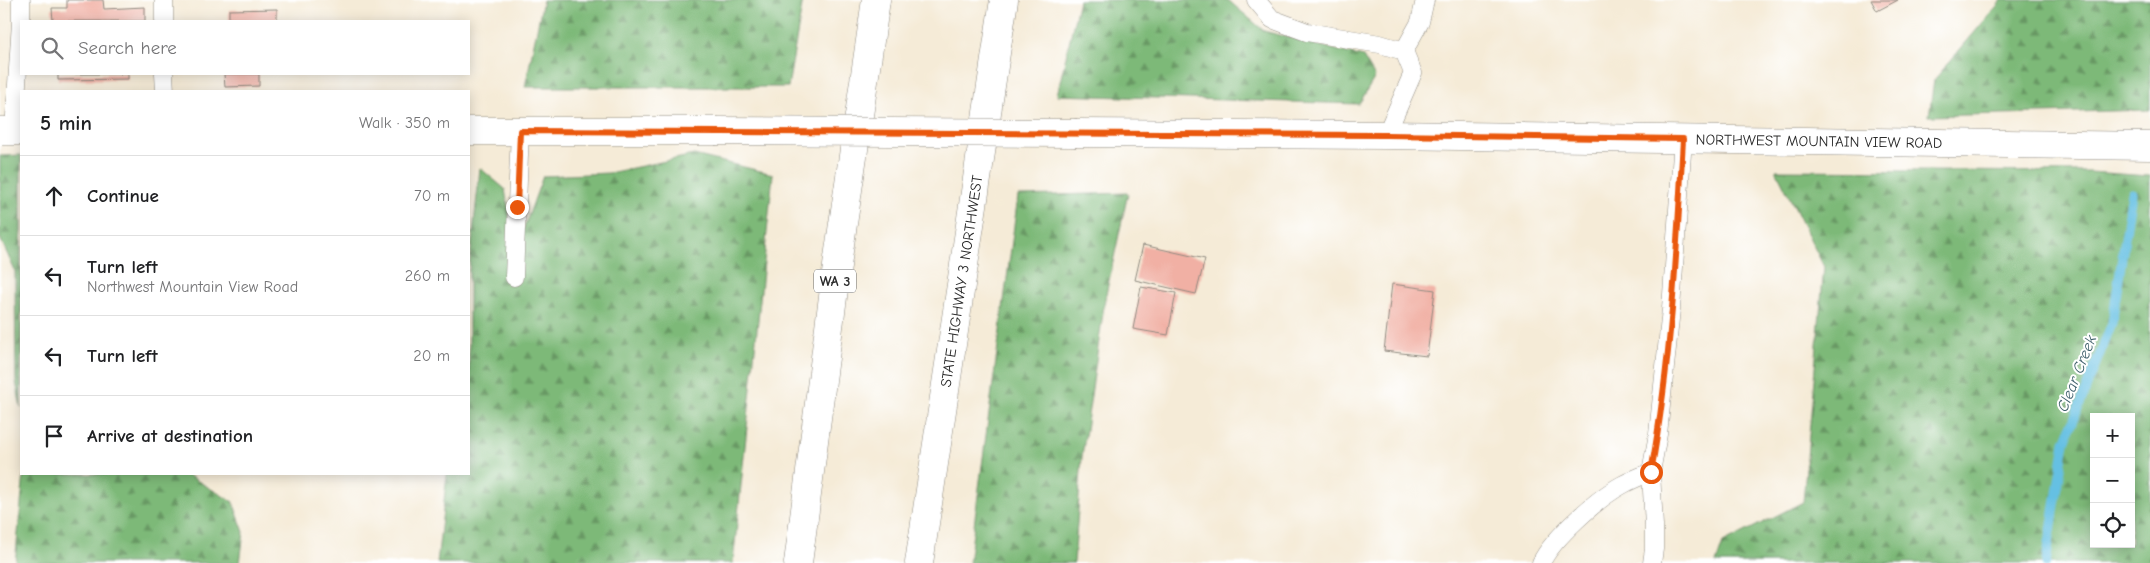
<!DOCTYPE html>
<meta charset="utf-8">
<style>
:root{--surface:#fff;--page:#f6f6f6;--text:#202124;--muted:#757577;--line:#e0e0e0}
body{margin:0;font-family:"Comic Neue",sans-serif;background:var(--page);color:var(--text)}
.controls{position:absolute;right:15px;bottom:15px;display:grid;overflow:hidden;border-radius:0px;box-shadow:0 2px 12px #0003}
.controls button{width:45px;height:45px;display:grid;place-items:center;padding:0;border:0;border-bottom:1px solid var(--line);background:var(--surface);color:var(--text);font:25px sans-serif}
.stop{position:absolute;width:15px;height:15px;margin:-11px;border:4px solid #ea580c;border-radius:50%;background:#fff}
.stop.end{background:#ea580c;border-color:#fff;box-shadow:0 1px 5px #0008}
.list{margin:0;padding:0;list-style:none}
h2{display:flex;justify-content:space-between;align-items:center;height:65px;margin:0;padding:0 20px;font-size:21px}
h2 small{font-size:16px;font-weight:400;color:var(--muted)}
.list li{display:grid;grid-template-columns:32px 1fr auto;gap:15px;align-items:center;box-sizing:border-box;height:80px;padding:0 20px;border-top:1px solid var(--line)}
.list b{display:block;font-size:19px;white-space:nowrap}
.list p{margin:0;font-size:16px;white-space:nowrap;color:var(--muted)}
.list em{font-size:16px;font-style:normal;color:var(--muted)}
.icon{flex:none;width:28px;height:28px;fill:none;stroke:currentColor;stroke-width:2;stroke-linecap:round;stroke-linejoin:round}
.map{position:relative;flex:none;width:2150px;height:563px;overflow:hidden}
.search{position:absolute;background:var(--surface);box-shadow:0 2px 12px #0003;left:20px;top:20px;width:450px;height:55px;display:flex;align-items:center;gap:12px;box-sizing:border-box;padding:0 18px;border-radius:0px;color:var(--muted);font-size:19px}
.panel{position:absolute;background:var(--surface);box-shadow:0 2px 12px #0003;left:20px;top:90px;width:450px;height:385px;border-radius:0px}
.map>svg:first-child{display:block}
.forest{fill:url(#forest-firs);stroke:#547252;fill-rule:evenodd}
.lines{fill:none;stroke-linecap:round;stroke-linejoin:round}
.stream{stroke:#65c0e3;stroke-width:9}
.building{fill:#f1b0a4}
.lane-casing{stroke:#908b81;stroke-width:19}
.street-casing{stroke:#908b81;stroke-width:29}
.secondary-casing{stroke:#908b81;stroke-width:29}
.highway-casing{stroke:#908b81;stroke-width:29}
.lane{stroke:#fff;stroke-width:18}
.street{stroke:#fff;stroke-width:28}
.secondary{stroke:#fff;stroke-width:28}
.highway{stroke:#fff;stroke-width:28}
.street-bridge-casing{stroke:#908b81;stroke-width:29;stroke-linecap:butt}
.street-bridge{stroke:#fff;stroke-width:28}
.route{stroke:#ea580c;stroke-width:6}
.labels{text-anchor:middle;stroke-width:4;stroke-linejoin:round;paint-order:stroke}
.shield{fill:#fff;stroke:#6b6b6b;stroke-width:1}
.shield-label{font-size:14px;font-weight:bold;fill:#2b2b2b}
.street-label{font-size:15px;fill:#2b2b2b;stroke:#fff}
.water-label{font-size:16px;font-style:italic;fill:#3f5f6b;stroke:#fff}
</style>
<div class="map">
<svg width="2150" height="563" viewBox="0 0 2150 563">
<defs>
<pattern id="forest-firs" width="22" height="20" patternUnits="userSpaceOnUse" patternTransform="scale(1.25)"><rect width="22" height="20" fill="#7db978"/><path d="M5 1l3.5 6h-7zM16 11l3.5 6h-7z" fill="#679763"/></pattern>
</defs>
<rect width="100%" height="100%" fill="#fff"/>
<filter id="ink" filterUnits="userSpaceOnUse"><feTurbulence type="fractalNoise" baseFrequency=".02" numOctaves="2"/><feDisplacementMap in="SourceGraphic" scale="10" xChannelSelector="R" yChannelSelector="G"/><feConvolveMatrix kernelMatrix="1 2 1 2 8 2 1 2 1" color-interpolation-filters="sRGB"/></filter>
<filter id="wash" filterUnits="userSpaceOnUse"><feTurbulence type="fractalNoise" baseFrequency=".0096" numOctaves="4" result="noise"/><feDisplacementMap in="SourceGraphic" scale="20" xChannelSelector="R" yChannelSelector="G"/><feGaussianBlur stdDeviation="1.12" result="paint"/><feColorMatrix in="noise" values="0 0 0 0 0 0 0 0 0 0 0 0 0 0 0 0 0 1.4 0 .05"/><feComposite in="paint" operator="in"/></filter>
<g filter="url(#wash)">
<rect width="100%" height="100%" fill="#f5ebd7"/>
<path class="forest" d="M 543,0 L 803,0 L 788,87 L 525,87 Z
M 1079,0 L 1228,0 L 1264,31 L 1363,57 L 1375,77 L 1359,104 L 1057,95 Z
M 2002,0 L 2150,0 L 2150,110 L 1929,116 L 1934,80 Z
M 21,155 L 21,408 L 16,381 L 15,271 L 0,238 L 0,156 Z
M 694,155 L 773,174 L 733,563 L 437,563 L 447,474 L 469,474 L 469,270 L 480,168 L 505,189 L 515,252 L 543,176 L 609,173 Z
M 1776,170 L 2090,172 L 2150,176 L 2150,563 L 1716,563 L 1723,543 L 1803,502 L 1824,267 ZM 2094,417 L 2131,417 L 2131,544 L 2094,544 Z
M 1128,193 L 1105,299 L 1082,457 L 1074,563 L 969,563 L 1018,196 Z
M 24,474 L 186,474 L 233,502 L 244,532 L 240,563 L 15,563 Z"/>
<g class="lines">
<path class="stream" d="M 2046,563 L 2065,442 L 2112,323 L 2132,193"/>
</g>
<g id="blocks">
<path class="building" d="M 67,0 L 103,0 L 104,9 L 145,7 L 145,21 L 53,21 L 52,8 L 67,8 Z
M 1871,0 L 1898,0 L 1877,11 Z
M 277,9 L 277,21 L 229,21 L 229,10 Z
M 58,74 L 128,74 L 128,79 L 58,80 Z
M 224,74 L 259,74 L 259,86 L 225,87 Z
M 1143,245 L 1205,259 L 1196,294 L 1135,280 Z
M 1392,284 L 1435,290 L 1427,356 L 1384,351 Z
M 1141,287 L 1176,293 L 1168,335 L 1133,329 Z"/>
</g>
</g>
<g filter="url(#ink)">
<use href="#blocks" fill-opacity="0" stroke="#908b81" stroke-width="1"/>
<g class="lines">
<g class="lane-casing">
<path id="lane" d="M 21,0 L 21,21
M 164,0 L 164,21
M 1256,0 L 1272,19 L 1307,32 L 1380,44 L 1404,51 L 1413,73 L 1386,135
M 1404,51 L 1420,22 L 1425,0
M 164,74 L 165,91
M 14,131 L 21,22
M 514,277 L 520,131
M 1541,563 C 1552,539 1598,498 1622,485 C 1631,480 1641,476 1651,472
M 1652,563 L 1654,549 L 1654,526 L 1651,472 L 1658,434 L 1671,309 L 1683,139"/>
</g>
<g class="street-casing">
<path id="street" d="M 0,131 L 21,131
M 469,131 L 715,131"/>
</g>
<g class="secondary-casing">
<g id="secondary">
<path id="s1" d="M 1077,133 L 1386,135 L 2150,146"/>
</g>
</g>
<g class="highway-casing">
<g id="highway">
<path d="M 798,563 L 839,251 L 876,0"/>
<path id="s2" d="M 919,563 L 1004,0"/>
</g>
</g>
<use href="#lane" class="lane"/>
<use href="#street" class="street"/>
<use href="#secondary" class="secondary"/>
<use href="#highway" class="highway"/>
<g class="street-bridge-casing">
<path id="street-bridge" d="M 715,131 L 1077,133"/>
</g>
<use href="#street-bridge" class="street-bridge"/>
</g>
</g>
<g class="lines" filter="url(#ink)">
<path class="route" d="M 517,207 L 520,131 L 1386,135 L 1683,139 C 1677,250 1671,363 1651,472"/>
</g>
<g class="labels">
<rect class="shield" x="814" y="269.5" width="42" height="23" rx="4"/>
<g class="shield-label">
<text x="835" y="286">WA 3</text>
</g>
<g class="street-label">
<text dy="5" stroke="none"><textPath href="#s1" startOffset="742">NORTHWEST MOUNTAIN VIEW ROAD</textPath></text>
<text dy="5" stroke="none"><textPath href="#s2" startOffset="285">STATE HIGHWAY 3 NORTHWEST</textPath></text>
</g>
<g class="water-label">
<text transform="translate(2076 373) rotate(-68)" y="6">Clear Creek</text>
</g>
</g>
</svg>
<div class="controls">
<button>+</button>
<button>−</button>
<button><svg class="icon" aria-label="locate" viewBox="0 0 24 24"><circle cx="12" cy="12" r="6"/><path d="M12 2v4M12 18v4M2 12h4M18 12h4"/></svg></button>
</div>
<div class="stop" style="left:1651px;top:472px"></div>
<div class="stop end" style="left:517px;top:207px"></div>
<div class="search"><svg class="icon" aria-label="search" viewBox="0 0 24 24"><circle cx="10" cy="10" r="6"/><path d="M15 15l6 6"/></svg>Search here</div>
<section class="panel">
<h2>5 min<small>Walk · 350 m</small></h2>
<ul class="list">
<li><svg class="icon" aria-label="ahead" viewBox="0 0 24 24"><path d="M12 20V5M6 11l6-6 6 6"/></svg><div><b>Continue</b></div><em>70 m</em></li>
<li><svg class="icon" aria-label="left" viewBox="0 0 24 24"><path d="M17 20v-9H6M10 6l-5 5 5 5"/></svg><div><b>Turn left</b><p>Northwest Mountain View Road</p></div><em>260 m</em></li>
<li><svg class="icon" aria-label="left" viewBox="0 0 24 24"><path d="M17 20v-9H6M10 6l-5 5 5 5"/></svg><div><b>Turn left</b></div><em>20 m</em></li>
<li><svg class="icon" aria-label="arrive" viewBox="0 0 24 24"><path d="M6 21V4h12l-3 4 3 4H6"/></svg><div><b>Arrive at destination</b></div></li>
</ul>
</section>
</div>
